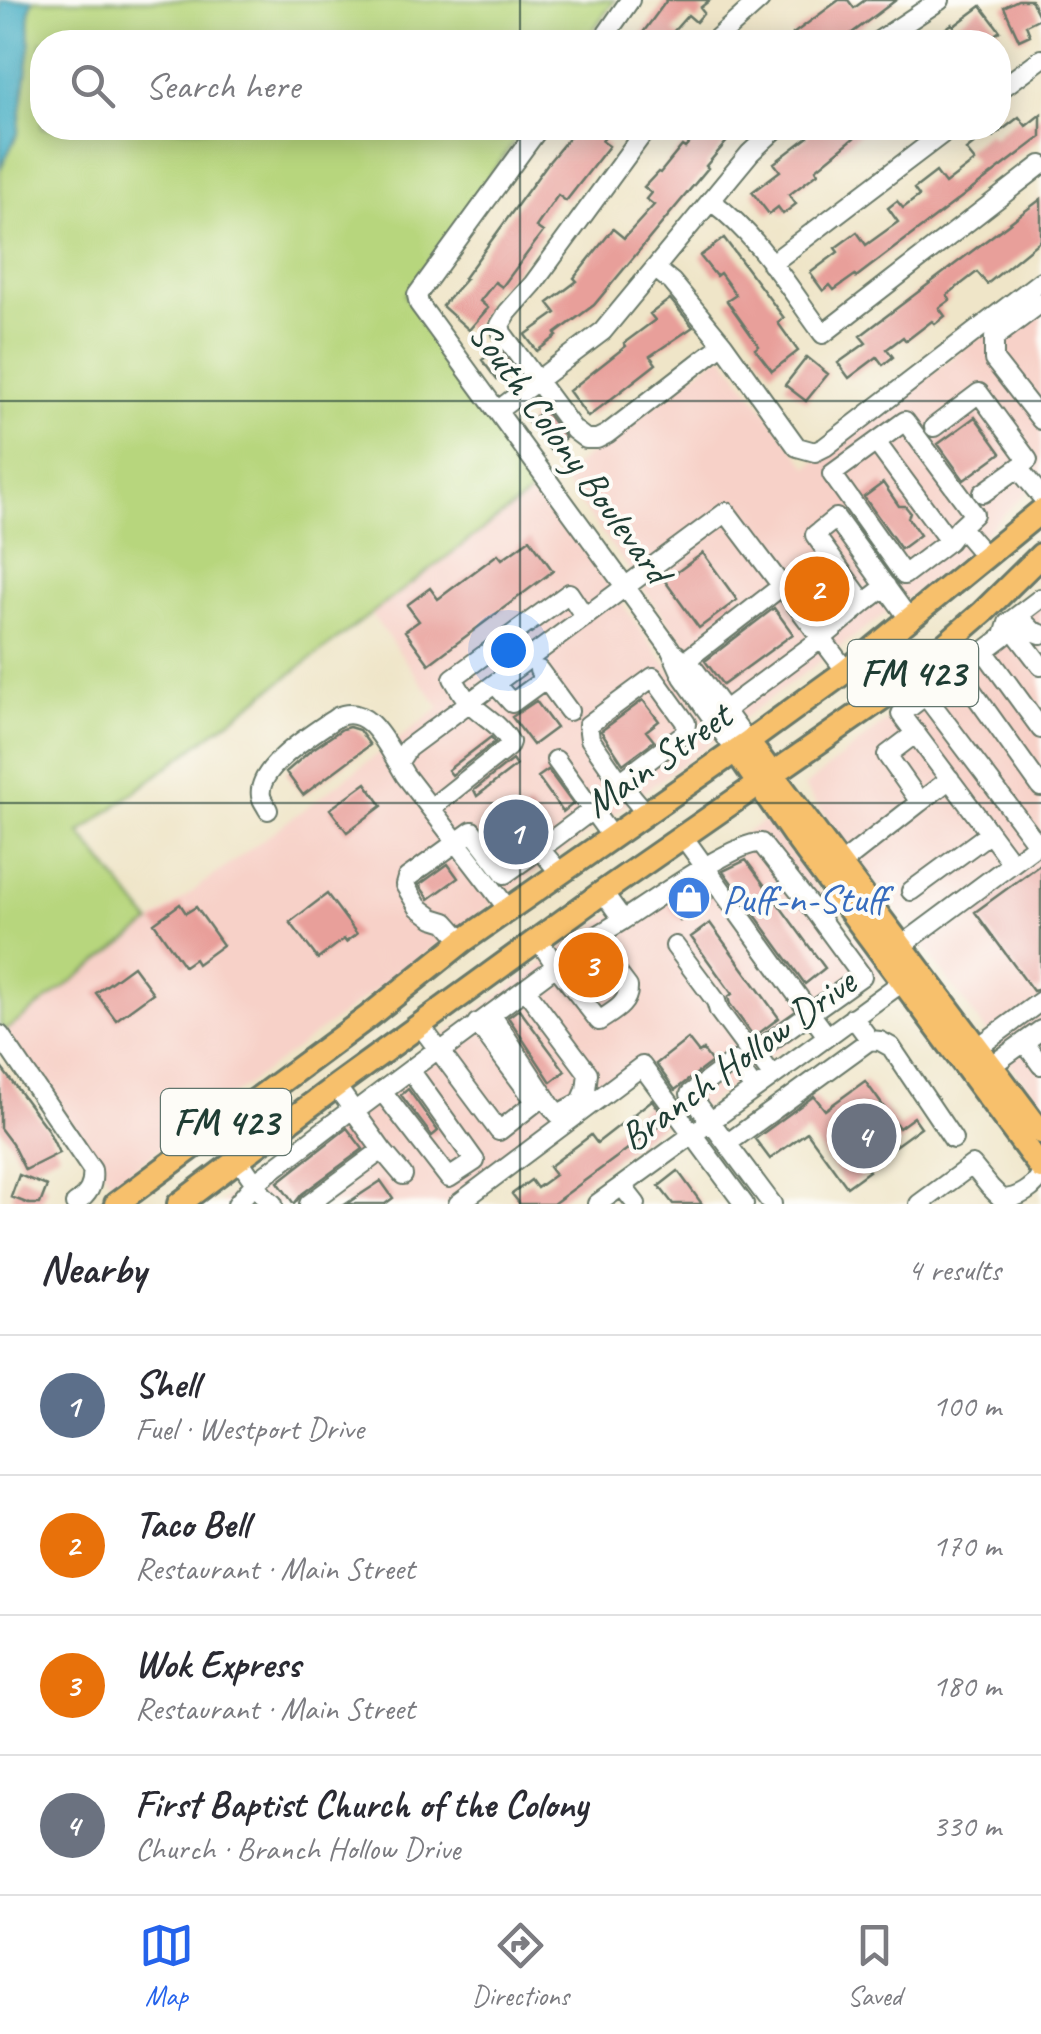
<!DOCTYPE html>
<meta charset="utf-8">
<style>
:root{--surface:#fff;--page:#f7f7f7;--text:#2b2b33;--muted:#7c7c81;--line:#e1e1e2;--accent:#2563eb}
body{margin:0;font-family:Caveat,sans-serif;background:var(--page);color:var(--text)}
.you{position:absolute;left:508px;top:650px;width:35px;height:35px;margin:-25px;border:8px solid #fff;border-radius:50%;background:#1a73e8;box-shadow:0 0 0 15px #1a73e833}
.badge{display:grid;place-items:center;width:65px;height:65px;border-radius:50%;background:var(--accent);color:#fff;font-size:32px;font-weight:700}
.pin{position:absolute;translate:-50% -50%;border:5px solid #fff;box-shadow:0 2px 10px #0006}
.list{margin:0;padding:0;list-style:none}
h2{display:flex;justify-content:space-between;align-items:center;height:130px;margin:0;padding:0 40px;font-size:42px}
h2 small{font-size:32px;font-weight:400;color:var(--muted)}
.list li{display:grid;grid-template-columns:65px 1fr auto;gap:30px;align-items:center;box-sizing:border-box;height:140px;padding:0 40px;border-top:2px solid var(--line)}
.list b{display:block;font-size:38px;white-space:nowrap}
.list p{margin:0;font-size:32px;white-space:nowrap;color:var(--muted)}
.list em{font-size:32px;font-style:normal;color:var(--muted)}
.icon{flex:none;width:55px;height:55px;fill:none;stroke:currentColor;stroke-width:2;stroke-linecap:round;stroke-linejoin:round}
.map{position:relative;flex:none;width:1041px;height:1204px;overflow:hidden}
.search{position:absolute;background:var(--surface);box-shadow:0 5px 25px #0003;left:30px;right:30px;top:30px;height:110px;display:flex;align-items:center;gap:25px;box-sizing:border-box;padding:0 35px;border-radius:40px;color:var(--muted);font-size:38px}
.sheet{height:690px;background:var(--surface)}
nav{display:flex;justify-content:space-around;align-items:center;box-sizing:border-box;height:140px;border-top:2px solid var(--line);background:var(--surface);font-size:28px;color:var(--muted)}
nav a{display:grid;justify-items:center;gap:5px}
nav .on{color:var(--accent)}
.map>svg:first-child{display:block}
.built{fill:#f7d1c8}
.green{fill:#b7d67d;stroke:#6b8a58;stroke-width:2.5}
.water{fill:#42acc2;stroke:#30747b;stroke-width:2.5}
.building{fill:#e89f9a}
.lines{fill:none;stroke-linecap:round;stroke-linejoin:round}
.minor-casing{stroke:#687868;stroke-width:22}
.major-casing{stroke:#687868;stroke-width:28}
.minor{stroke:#fff;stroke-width:18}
.major{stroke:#f7c06c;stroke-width:22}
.grid{fill:none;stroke:#1f3d34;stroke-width:2.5;stroke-opacity:0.55}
.labels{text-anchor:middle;stroke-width:8;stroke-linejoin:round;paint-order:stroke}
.shield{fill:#fdfcf7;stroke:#62766e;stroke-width:2.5}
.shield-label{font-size:38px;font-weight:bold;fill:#1f3d34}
.street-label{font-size:40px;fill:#1f3d34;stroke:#fdfcf7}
.shop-label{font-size:40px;fill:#366cbe;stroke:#fdfcf7;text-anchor:start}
</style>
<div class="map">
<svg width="1041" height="1204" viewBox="0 0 1041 1204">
<rect width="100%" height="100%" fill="#fdfcf7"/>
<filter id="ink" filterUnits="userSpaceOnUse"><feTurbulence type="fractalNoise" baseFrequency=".01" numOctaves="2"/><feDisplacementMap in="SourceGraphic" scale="20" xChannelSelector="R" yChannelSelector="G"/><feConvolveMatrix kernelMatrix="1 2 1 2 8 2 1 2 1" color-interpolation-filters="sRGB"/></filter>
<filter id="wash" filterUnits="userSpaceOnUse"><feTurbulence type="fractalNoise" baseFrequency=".0048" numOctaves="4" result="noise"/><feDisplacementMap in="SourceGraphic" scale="40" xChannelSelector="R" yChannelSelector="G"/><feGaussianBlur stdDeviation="2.25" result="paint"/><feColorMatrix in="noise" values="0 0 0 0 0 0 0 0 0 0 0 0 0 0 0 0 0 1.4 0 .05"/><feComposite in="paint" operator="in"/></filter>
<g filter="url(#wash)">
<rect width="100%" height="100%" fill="#efe5c8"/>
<path class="built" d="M 1041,290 L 1041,479 L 953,564 L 741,720 L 560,477 L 722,353 L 808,467 Z
M 538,488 L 719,737 L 112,1184 L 5,1031 L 440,708 L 371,614 Z
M 1041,591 L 1041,1105 L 804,787 L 920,694 Z
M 766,820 L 882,974 L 687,1119 L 643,1059 L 446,1204 L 220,1204 L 574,939 Z"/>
<path class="green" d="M 33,0 L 615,0 L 585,42 L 42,42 L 42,128 L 524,128 L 405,295 L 538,488 L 80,833 L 151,923 L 5,1031 L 0,1024 L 0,169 L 18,133 L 30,47 L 29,12 Z"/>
<path class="water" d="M 0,0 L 33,0 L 29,12 L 30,47 L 18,133 L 0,169 Z"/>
<g id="blocks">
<path class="building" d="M 667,0 L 710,0 L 700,8 L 704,13 L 696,22 L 688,15 L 673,32 L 687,42 L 636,42 Z
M 839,0 L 848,0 L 854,8 L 865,0 L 896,0 L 840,42 L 799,42 L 793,34 Z
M 1018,0 L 1031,0 L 1040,18 L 1026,25 L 1030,35 L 1019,40 L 1004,7 Z
M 981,6 L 1000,31 L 984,42 L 927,42 L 952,24 L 954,26 Z
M 1041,114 L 1041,137 L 856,277 L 855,275 L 834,290 L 830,285 L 823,291 L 810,273 L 838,252 L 835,248 L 857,232 L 866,245 L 898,222 L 888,208 L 897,201 L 903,208 L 919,196 L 914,189 L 936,172 L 945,184 L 975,161 L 966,150 L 989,132 L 993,137 L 1019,117 L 1026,126 Z
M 577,128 L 613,128 L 602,141 L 609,146 L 566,201 L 558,195 L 536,227 L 543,232 L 502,287 L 495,282 L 480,301 L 488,308 L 469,330 L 442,306 L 466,279 L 464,278 L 548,163 Z
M 703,128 L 740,128 L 727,139 L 728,140 L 706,166 L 708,168 L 594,305 L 555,334 L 557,336 L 537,351 L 525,335 L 556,313 L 548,303 L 577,281 L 574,278 L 613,229 L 624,238 L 654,205 L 646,199 L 651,193 L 644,187 L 658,172 L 660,173 L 682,146 L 685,148 Z
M 811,128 L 866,128 L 816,169 L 818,173 L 789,195 L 796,204 L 783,214 L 778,207 L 769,214 L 752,192 L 780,171 L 774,163 L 808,137 L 805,132 Z
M 1041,199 L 1041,240 L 987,284 L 977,272 L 947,295 L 950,300 L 939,308 L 945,316 L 935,324 L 932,321 L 906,341 L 903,337 L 887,349 L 893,357 L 883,365 L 877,357 L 849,378 L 838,363 L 866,343 L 860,336 Z
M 724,238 L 784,318 L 778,323 L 798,351 L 772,371 L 755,349 L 759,346 L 727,301 L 736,295 L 720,273 L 716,276 L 700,256 Z
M 670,299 L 693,327 L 650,356 L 656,364 L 588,417 L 569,391 L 626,346 L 624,343 L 655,320 L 650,314 Z
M 495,344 L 512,368 L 497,380 L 482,360 L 494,351 L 491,347 Z
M 807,357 L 828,374 L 806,401 L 785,385 Z
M 544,410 L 565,438 L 550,450 L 528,422 Z
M 975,417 L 1001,453 L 964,480 L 938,444 Z
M 883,483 L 899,506 L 905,506 L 910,512 L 908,518 L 920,535 L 901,549 L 864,497 Z
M 530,539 L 553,571 L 429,664 L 405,631 L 419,621 L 407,605 L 430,588 L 438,599 L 498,554 L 502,559 Z
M 703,553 L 737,600 L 699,628 L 665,581 Z
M 813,567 L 836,598 L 820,610 L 797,579 Z
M 774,608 L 793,634 L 723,685 L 705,661 Z
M 643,700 L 659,721 L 646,731 L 654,741 L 623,764 L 601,731 Z
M 536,701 L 556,728 L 533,745 L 512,717 Z
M 349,727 L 359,730 L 370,745 L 303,795 L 286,772 L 310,751 L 342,729 Z
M 491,737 L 495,742 L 452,775 L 448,770 Z
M 512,760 L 516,766 L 477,796 L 474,790 Z
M 548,770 L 573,804 L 563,812 L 538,777 Z
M 366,783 L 382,806 L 347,832 L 330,809 Z
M 529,807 L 546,829 L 508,857 L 491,835 L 513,815 L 515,818 Z
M 746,860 L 825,968 L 805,984 L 723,871 Z
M 448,864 L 458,878 L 429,899 L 419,885 Z
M 1041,864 L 1041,989 L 1033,991 L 975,912 Z
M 701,884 L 712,898 L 680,921 L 668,905 Z
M 327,894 L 357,934 L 346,942 L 344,939 L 318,959 L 290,922 Z
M 180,904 L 186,913 L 196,907 L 223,945 L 197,964 L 194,959 L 184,966 L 154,923 Z
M 710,923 L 779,1018 L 754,1037 L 730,1004 L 728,997 L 732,994 L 691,937 Z
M 590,956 L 607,980 L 596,988 L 579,965 Z
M 133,966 L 153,993 L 116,1020 L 96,993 Z
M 519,1009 L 565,1071 L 551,1082 L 508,1017 Z
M 688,1039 L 699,1053 L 703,1050 L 712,1062 L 675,1090 L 656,1064 Z
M 0,1066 L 48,1130 L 59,1153 L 25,1170 L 12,1144 L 0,1128 Z
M 865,1081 L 899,1128 L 914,1117 L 921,1127 L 866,1167 L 869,1171 L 847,1187 L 807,1132 L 770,1159 L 755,1139 L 814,1096 L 825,1110 Z
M 408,1089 L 438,1131 L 432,1136 L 401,1095 Z
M 652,1100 L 667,1120 L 553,1204 L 520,1204 L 512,1194 L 531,1180 L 537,1188 L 555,1175 L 549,1167 L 591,1135 L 597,1143 Z
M 347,1128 L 363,1149 L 302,1194 L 294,1204 L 278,1182 Z
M 678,1171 L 702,1204 L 673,1204 L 659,1186 Z
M 19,1175 L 47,1186 L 40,1204 L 29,1204 L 11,1197 Z
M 381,1181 L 393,1198 L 385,1204 L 346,1204 Z"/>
</g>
</g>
<g filter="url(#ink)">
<use href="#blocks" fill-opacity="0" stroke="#687868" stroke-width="2.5"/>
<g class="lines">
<g class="minor-casing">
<path id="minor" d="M 601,42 L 630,0
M 713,42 L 760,0
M 877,42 L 940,0
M 998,91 L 1041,59
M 539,128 L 417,295 L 419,304 L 670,648 L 683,677 L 736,751
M 647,128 L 533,284 L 508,312 L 500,325 L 502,333 L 574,430 L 586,439 L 597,439 L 607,434 L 723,344
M 711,201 C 758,235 789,288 823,334 L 1041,165
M 771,264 L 950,128
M 656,269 L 672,282 L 723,344 L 797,447 L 815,452 L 825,447 L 1041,281
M 1041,303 L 994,338 L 994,360 L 1041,420
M 497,411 L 603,331 L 750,153 L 777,128
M 905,421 L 974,514 L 960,527 L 949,541 L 904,575 L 832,474 Z
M 934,427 L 979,393 L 1028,460 L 1018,468 L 1041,496
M 876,442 L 949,541
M 983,493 L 1018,468
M 960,527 L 985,556
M 886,586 L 864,603 L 815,535 L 836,518 L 910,620
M 1018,616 L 1033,631 L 1041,634
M 1008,623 L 1041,666
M 984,651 L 1041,729
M 676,654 L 694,669 L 748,742
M 685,661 L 782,586
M 539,670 L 569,711
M 958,671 L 1041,787
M 495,684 L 512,703 L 545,679
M 925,695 L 1038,845
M 725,710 L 822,638 L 864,603
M 556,760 L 592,810
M 620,782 L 590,739 L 588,725 L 653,677 L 686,723 L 685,733 L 620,782 L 646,813
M 920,802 L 950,779
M 431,808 L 508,747 L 510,742 C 500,723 480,715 467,700 C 462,694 457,685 453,678 L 569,593 L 585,617
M 268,810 C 266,805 262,801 261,796 C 256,767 317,731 337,717 C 367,703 385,742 398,763
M 682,835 L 810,1013 L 862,976 L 815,912 L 838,894
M 1012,863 L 901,714 L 1004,636 L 1008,623 L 1041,598
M 841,864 L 920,802 L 887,755 L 916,733
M 560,873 L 540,849 L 592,810 L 611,836
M 911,891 L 990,833
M 603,892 L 623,920 C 649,903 736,841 761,843 L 815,912
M 508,909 L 405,775 L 398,763 L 408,748 L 726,512 L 846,671
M 592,939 L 628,987 C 629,1005 612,1012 599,1021 L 556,966 L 592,939 L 623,920
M 463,941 L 446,922 L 433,918 L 418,907 L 405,885 L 407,878 L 472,831 L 505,874 L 540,849
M 675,946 L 716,1001 L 719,1011 L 748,1050 L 755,1052
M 893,952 L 1041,842
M 491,1014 L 551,1106 L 558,1114 L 581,1102 L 586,1090 L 588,1073 L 525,989
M 420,1025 L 499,1131 L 536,1102 L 477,1023
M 0,1035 L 92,1170 C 94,1186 88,1195 75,1204
M 870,1040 L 880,1041 L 891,1047 L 953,1139
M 1024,1042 L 1041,1065
M 977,1048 L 1041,1001
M 440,1052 L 556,966 L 538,939
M 991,1066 L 1041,1030
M 772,1075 L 755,1052 L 810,1013 L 827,1036
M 754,1089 L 734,1061 L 690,1094 L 772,1204
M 382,1091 L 449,1178 L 475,1161 L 410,1070
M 354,1112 L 438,1049
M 728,1143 L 870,1040 L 853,1017
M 382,1150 L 403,1175
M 239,1160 L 263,1195 L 273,1204
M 622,1186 L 636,1204
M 237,1204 L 255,1183 L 352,1109
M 309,1204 L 382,1150 L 336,1086
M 458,1204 L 642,1066 L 744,1204
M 597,1204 L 912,975
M 919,1204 L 972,1165 L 990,1187 L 1002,1199 C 1017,1199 1036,1188 1041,1174"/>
</g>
<g class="major-casing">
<path id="major" d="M 748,742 L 1041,1132
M 736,751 L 794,835 L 1041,1168
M 116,1204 L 368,1017 L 463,941 L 748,742 L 846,671 L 1041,511
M 179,1204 L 336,1086 L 603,892 L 888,694 L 983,612 L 1041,555"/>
</g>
<use href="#minor" class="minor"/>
<use href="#major" class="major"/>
</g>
</g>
<path class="grid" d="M 520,0 L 520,42M 520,128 L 520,1204M 0,401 L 1041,401M 0,803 L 1041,803"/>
<defs>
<g id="shop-disc" transform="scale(2.25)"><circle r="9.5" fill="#3f7fe0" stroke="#fdfcf7"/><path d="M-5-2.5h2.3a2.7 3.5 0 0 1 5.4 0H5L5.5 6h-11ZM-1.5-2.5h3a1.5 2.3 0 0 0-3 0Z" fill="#fff"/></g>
</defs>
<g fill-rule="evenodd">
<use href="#shop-disc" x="689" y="898"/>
</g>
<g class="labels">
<g class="shield">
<rect x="848" y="640" width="130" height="66" rx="8"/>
<rect x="161" y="1089" width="130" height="66" rx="8"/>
</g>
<g class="shield-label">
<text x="913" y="686">FM 423</text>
<text x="226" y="1135">FM 423</text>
</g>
<g class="street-label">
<text transform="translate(571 451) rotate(54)" y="14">South Colony Boulevard</text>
<text transform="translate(657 759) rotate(-35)" y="14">Main Street</text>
<text transform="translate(737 1059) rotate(-36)" y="14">Branch Hollow Drive</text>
</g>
<g class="shop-label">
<text x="722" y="912">Puff-n-Stuff</text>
</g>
</g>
</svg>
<div class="you"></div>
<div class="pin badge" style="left:516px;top:832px;background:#5c6f8a">1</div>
<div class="pin badge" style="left:817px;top:589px;background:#e8710a">2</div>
<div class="pin badge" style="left:591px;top:965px;background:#e8710a">3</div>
<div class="pin badge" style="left:864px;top:1136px;background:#6b7280">4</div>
<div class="search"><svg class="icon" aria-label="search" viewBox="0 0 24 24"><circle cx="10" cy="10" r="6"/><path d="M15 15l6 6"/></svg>Search here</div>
</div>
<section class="sheet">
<h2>Nearby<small>4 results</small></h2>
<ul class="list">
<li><span class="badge" style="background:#5c6f8a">1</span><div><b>Shell</b><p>Fuel · Westport Drive</p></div><em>100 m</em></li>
<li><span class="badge" style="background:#e8710a">2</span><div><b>Taco Bell</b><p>Restaurant · Main Street</p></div><em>170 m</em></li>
<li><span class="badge" style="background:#e8710a">3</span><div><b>Wok Express</b><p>Restaurant · Main Street</p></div><em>180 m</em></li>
<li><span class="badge" style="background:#6b7280">4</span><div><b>First Baptist Church of the Colony</b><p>Church · Branch Hollow Drive</p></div><em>330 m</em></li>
</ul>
</section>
<nav>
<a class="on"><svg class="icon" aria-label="map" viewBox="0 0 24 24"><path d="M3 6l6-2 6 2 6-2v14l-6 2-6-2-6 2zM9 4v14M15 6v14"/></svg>Map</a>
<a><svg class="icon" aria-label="directions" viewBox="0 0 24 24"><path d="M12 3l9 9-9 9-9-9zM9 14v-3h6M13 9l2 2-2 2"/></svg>Directions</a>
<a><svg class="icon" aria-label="saved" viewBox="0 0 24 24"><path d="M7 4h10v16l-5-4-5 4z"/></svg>Saved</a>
</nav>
